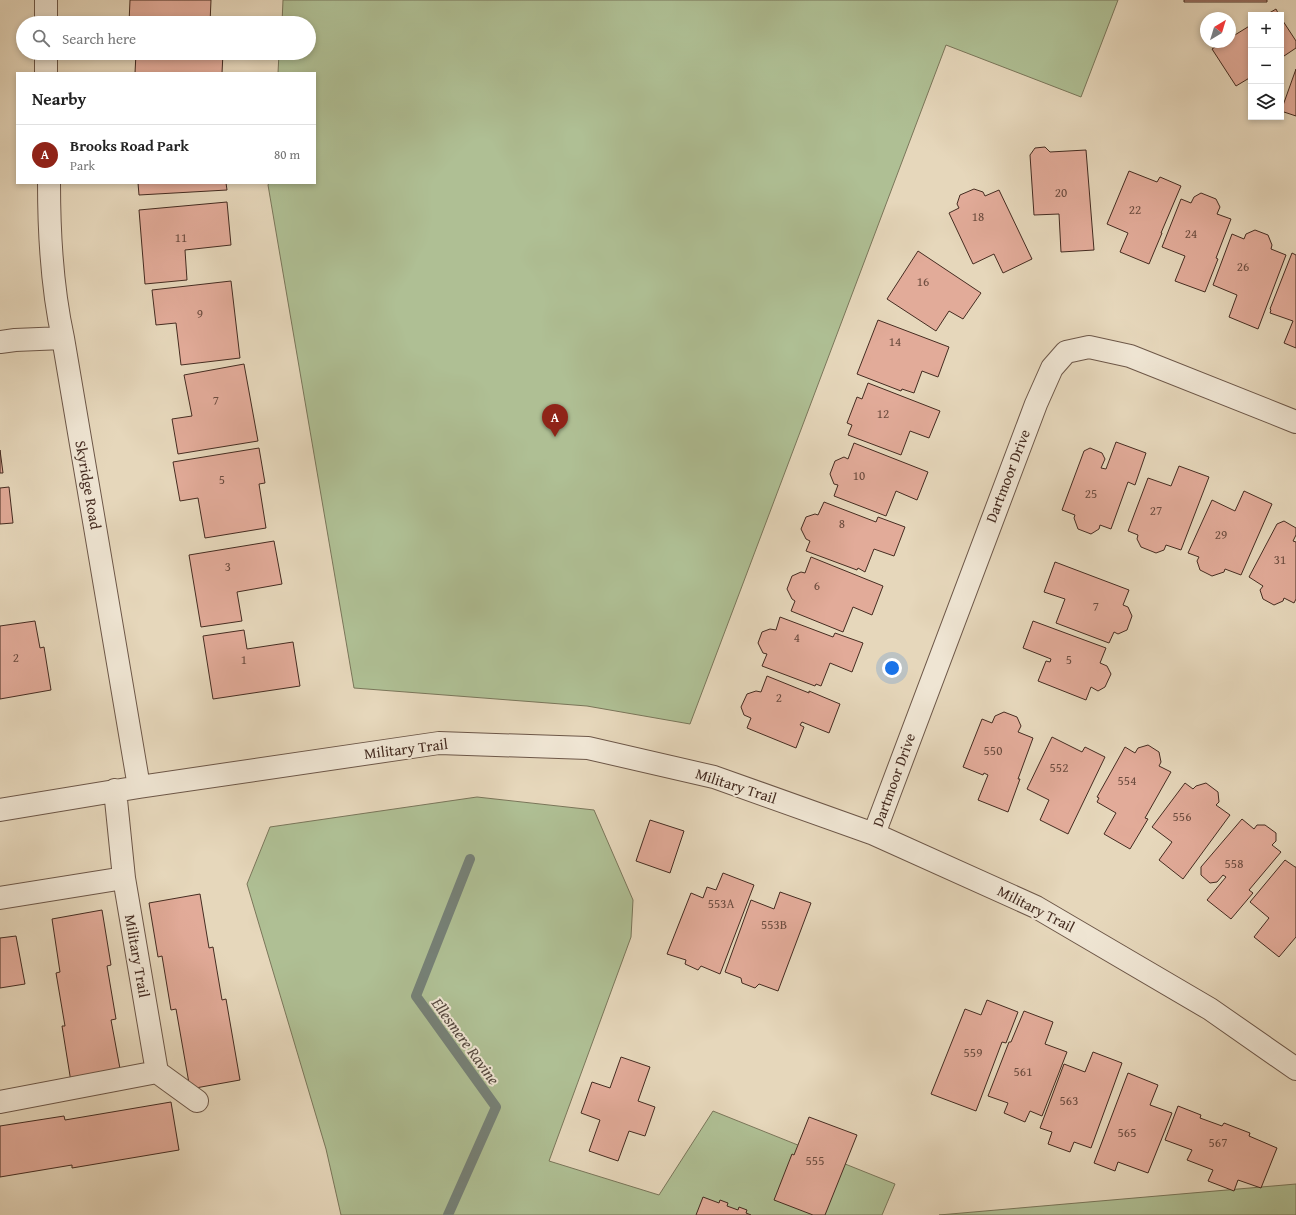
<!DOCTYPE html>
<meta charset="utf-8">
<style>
:root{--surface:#fff;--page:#f6f6f6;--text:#222;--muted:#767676;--line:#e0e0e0;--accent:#8f2418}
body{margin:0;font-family:"Gentium Book Plus",serif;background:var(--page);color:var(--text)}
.controls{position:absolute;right:12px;top:12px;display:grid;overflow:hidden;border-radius:0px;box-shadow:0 2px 6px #0003}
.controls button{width:36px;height:36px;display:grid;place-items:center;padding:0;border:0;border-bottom:1px solid var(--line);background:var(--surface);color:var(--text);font:20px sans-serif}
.compass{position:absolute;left:1200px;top:12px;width:36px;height:36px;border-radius:50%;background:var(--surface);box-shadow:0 2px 6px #0003;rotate:38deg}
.you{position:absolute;left:892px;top:668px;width:14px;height:14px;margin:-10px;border:3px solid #fff;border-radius:50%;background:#1a73e8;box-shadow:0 0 0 6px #1a73e833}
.badge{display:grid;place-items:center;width:26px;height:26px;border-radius:50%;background:var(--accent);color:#fff;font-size:13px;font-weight:700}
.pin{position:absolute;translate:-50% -33px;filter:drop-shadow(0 1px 2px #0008)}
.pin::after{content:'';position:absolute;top:21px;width:14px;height:12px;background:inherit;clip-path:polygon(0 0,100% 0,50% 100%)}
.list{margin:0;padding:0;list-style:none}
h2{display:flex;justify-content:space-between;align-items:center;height:52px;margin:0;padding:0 16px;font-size:17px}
h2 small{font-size:13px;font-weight:400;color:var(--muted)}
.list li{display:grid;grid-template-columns:26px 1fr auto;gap:12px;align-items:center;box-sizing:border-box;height:60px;padding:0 16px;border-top:1px solid var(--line)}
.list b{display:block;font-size:15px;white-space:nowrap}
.list p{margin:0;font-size:13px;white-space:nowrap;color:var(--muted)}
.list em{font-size:13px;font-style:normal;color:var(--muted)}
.icon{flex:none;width:22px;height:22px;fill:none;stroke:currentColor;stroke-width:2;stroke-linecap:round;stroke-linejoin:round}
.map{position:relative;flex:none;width:1296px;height:1215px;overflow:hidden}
.search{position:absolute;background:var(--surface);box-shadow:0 2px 6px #0003;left:16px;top:16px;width:300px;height:44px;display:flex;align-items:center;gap:10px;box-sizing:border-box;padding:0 14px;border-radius:22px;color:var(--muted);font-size:15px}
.panel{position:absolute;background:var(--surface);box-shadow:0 2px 6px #0003;left:16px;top:72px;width:300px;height:112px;border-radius:0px}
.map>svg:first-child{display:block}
.green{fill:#afbf94;stroke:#7a765a}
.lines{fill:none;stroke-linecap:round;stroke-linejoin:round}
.stream{stroke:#768177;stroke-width:10}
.building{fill:#e2ab99;stroke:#452c21}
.minor-casing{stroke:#6d5748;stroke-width:24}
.minor{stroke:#efe5d3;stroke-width:22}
.labels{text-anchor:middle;stroke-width:4;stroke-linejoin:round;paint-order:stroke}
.number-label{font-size:13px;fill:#6c4c3f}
.street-label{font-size:15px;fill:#452c21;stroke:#efe5d3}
.water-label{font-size:16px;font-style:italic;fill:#55483e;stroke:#efe5d3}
</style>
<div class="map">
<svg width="1296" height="1215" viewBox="0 0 1296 1215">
<rect width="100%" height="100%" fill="#e6d7bb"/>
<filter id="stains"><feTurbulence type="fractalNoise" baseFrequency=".005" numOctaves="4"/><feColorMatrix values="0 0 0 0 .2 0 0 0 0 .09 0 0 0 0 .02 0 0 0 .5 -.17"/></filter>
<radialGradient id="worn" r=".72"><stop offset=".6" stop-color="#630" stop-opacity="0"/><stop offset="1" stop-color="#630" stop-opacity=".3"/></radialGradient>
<path class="green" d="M 283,0 L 1118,0 L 1081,97 L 946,45 L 690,724 L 587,706 L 354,688 L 268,185 L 269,183 L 315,183 L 315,73 L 278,73 L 279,53 L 309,53 L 309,23 L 282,23 Z
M 477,797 L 594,810 L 633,900 L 631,937 L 549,1161 L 659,1195 L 713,1111 L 895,1184 L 882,1215 L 341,1215 L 326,1149 L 247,884 L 270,827 Z
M 1296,1184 L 1296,1215 L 939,1215 Z"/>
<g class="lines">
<path class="stream" d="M 448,1215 L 496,1107 L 416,996 L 470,859"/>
</g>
<path class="building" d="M 130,0 L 211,0 L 210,23 L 129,23 Z
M 1184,0 L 1267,0 L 1267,2 L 1184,2 Z
M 1276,9 L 1279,15 L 1266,15 Z
M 1281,18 L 1296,41 L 1296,48 L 1281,58 Z
M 1251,25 L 1251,77 L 1236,86 L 1212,49 L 1223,42 L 1230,42 L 1230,38 Z
M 136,53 L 223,53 L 222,73 L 135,73 Z
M 1296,69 L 1296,116 L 1281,111 Z
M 1045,147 L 1050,152 L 1086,150 L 1094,250 L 1061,252 L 1059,214 L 1034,215 L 1030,155 L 1035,148 Z
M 1129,171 L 1157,182 L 1160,177 L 1181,186 L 1161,233 L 1162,233 L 1149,264 L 1120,252 L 1128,233 L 1107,224 Z
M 138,183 L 226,183 L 227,190 L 139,195 Z
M 974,189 L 983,192 L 985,196 L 999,190 L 1032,259 L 1003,273 L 994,254 L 973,264 L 949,213 L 959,208 L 957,204 L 960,195 Z
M 1201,193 L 1216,199 L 1220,207 L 1217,214 L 1231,219 L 1216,258 L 1218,259 L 1205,292 L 1175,281 L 1185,256 L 1162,247 L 1181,199 L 1191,203 L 1194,197 Z
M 227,202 L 231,245 L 185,250 L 187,280 L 145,284 L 139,210 Z
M 1255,230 L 1268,235 L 1272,245 L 1271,249 L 1286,255 L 1258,329 L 1229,317 L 1237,295 L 1213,285 L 1232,234 L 1244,239 L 1246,234 Z
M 918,251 L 981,293 L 963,319 L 949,311 L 936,331 L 887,299 Z
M 1292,253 L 1296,255 L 1296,348 L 1284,343 L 1293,321 L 1270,313 L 1271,310 L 1270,309 Z
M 231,281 L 240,358 L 181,365 L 176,323 L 156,325 L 152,290 Z
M 878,320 L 949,347 L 938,377 L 922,371 L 914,393 L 902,389 L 901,391 L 857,374 Z
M 244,364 L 258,441 L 178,454 L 172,419 L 192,416 L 184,375 Z
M 868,383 L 940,411 L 929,438 L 910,431 L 901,455 L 848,435 L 852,425 L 847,423 L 857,397 L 862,399 Z
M 1116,442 L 1146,453 L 1135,485 L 1128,482 L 1111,529 L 1100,525 L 1099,529 L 1091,534 L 1078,529 L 1074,518 L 1075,515 L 1062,510 L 1084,451 L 1090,448 L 1102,453 L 1105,459 L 1101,468 L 1106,469 Z
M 854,443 L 928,472 L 917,500 L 896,491 L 886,516 L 834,496 L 838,485 L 834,484 L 830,474 L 835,461 L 844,457 L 848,459 Z
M 259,448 L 265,483 L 259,484 L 266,528 L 205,538 L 198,498 L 180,501 L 173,462 Z
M 0,450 L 3,473 L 0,473 Z
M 1179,466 L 1209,477 L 1181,550 L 1166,545 L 1164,550 L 1156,553 L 1141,547 L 1137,539 L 1138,535 L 1128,531 L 1148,478 L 1171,486 Z
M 9,487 L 13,523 L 0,524 L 0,488 Z
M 1244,491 L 1272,504 L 1241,575 L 1225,569 L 1224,572 L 1212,576 L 1200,570 L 1197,561 L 1199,557 L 1188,553 L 1212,500 L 1235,511 Z
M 824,502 L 876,522 L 878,517 L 905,527 L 894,556 L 874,549 L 865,572 L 858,568 L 857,570 L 806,551 L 810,541 L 806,539 L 801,529 L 806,517 L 815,514 L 818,515 Z
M 1284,521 L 1296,528 L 1296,535 L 1293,541 L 1296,542 L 1296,599 L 1294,603 L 1284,598 L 1283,601 L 1274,605 L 1263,599 L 1260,590 L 1263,586 L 1249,577 L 1277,524 Z
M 274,541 L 282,584 L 237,592 L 242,621 L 201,627 L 189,555 Z
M 811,557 L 883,586 L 872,615 L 853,607 L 843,632 L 791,611 L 795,601 L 792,599 L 787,589 L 792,576 L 801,572 L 805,573 Z
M 1055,562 L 1129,590 L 1123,605 L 1128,607 L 1132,616 L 1127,630 L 1118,634 L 1114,632 L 1109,643 L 1056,623 L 1065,599 L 1044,592 Z
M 780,617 L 833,637 L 835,633 L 863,643 L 852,672 L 830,663 L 821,686 L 816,684 L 815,686 L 762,666 L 767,654 L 763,653 L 758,643 L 762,632 L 770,629 L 776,630 Z
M 35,621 L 40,648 L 44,647 L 51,690 L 0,699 L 0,626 Z
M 1033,621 L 1106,648 L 1100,663 L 1107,666 L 1111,674 L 1105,687 L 1098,691 L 1091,687 L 1086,700 L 1038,681 L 1046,661 L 1050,662 L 1051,659 L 1023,648 Z
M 244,630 L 247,649 L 293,642 L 300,686 L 213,699 L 203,636 Z
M 767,676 L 809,693 L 809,691 L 840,704 L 829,733 L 802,722 L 800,725 L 804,727 L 796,748 L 747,728 L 751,718 L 744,715 L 741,707 L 747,694 L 756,691 L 761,692 Z
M 1004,712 L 1017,717 L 1021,726 L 1018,732 L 1033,738 L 1018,779 L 1020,779 L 1008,812 L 978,800 L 988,775 L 984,773 L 983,775 L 963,767 L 982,719 L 992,723 L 995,716 Z
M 1052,737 L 1082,752 L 1085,747 L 1105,757 L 1068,834 L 1040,820 L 1049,800 L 1027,789 Z
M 1148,745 L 1159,752 L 1161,762 L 1159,766 L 1171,772 L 1145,818 L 1148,819 L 1130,849 L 1104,834 L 1116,813 L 1097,802 L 1099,798 L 1097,797 L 1125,747 L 1135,753 L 1138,748 Z
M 1185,783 L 1193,789 L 1196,786 L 1206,783 L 1218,792 L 1219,802 L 1216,805 L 1230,815 L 1183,879 L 1159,860 L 1172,842 L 1152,827 Z
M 1242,819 L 1254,829 L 1257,825 L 1265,825 L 1276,833 L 1276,841 L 1272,845 L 1281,852 L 1249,890 L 1253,893 L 1231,919 L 1207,900 L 1226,877 L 1223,875 L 1217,882 L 1210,883 L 1201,875 L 1201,867 Z
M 650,820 L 684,831 L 670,873 L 636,861 Z
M 1285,860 L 1295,867 L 1296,867 L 1296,937 L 1279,957 L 1254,937 L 1269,918 L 1250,902 Z
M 723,873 L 754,885 L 720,974 L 701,966 L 698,970 L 685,964 L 686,960 L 667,954 L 691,893 L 703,898 L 707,887 L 716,890 Z
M 780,892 L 811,903 L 778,991 L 759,984 L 755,988 L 742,983 L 741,978 L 725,972 L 751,900 L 774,909 Z
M 200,894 L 209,948 L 213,947 L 222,1000 L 226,999 L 240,1080 L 190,1089 L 176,1009 L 171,1010 L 162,956 L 158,957 L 149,903 Z
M 102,910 L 111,965 L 107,966 L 116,1019 L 111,1020 L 121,1074 L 71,1082 L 62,1026 L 65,1026 L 56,973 L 60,972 L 52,919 Z
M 16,936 L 25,984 L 0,988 L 0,938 Z
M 987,1000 L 1018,1012 L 1006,1043 L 1002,1042 L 976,1111 L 931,1094 L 965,1009 L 981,1015 Z
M 1024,1011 L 1053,1022 L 1045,1044 L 1067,1052 L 1042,1116 L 1030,1111 L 1025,1122 L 1004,1113 L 1008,1103 L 988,1096 L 1009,1042 L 1011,1042 Z
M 1093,1052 L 1122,1063 L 1091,1148 L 1074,1142 L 1070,1152 L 1048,1144 L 1052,1132 L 1040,1128 L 1064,1064 L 1085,1072 Z
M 621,1057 L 650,1067 L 638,1101 L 655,1107 L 645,1136 L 629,1131 L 618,1161 L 589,1151 L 600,1120 L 581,1113 L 592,1082 L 610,1088 Z
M 1128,1073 L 1158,1085 L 1150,1105 L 1172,1113 L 1148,1173 L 1118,1162 L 1115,1171 L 1094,1163 Z
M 171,1102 L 179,1150 L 72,1168 L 72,1165 L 0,1177 L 0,1126 L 64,1116 L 65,1120 Z
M 1178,1106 L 1201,1115 L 1200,1118 L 1222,1126 L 1224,1123 L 1250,1133 L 1249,1136 L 1277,1148 L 1261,1188 L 1238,1180 L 1234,1191 L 1208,1181 L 1213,1170 L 1187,1160 L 1192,1150 L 1165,1140 Z
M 809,1117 L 857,1135 L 825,1215 L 813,1215 L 774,1200 L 792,1154 L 794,1155 Z
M 703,1197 L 719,1203 L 720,1200 L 728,1203 L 727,1206 L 738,1210 L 739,1207 L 747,1210 L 746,1213 L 751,1215 L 696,1215 Z"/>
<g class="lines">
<g class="minor-casing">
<path id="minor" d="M 46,0 L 46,23
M 46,53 L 46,73
M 49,183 C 49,235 52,288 63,338 L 139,787
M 0,342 L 15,340 L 63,338
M 115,790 L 124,878 L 157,1072 L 197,1101
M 0,810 L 139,787 L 439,743 L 588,748 L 714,777 L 874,834 L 1036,907 L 1210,1009 L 1296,1069
M 874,834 L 1036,404 L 1052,368 L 1066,352 L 1089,347 L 1130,356 L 1296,422
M 0,898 L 124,878
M 0,1102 L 157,1072"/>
</g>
<use href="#minor" class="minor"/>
</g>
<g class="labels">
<g class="number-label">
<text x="1061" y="197">20</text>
<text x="1135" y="214">22</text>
<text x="978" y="221">18</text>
<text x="1191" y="238">24</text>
<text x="181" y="242">11</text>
<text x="1243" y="271">26</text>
<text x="923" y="286">16</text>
<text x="200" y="318">9</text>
<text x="895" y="346">14</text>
<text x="216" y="405">7</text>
<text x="883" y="418">12</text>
<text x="859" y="480">10</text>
<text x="222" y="484">5</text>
<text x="1091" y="498">25</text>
<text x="1156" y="515">27</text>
<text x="842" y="528">8</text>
<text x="1221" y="539">29</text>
<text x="1280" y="564">31</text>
<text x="228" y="571">3</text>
<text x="817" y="590">6</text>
<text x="1096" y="611">7</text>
<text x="797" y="642">4</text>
<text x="16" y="662">2</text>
<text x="244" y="664">1</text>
<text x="1069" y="664">5</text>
<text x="779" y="702">2</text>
<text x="993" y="755">550</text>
<text x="1059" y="772">552</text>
<text x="1127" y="785">554</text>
<text x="1182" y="821">556</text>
<text x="1234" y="868">558</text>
<text x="721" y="908">553A</text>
<text x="774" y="929">553B</text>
<text x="973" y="1057">559</text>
<text x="1023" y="1076">561</text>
<text x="1069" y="1105">563</text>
<text x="1127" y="1137">565</text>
<text x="1218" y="1147">567</text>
<text x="815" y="1165">555</text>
</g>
<g class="street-label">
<text transform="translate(1008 476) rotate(-69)" y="5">Dartmoor Drive</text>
<text transform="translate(88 485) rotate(80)" y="5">Skyridge Road</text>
<text transform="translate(406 749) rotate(-7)" y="5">Military Trail</text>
<text transform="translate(894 780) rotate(-70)" y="5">Dartmoor Drive</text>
<text transform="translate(736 786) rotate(18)" y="5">Military Trail</text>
<text transform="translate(1036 909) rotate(27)" y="5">Military Trail</text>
<text transform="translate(137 956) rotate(80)" y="5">Military Trail</text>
</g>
<g class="water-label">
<text transform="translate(466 1041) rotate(54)" y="6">Ellesmere Ravine</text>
</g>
</g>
<rect width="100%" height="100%" filter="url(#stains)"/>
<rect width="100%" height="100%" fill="url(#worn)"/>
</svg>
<div class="controls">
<button>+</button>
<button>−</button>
<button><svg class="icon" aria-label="layers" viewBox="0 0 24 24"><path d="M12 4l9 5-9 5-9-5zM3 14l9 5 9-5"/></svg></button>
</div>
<svg class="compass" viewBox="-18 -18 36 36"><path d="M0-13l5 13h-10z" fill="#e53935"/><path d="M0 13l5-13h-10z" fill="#767676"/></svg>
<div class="you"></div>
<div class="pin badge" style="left:555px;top:437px">A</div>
<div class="search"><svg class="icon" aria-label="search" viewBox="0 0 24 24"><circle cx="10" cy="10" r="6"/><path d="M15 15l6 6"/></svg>Search here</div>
<section class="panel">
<h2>Nearby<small></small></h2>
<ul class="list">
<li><span class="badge">A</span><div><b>Brooks Road Park</b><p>Park</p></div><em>80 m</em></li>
</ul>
</section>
</div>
